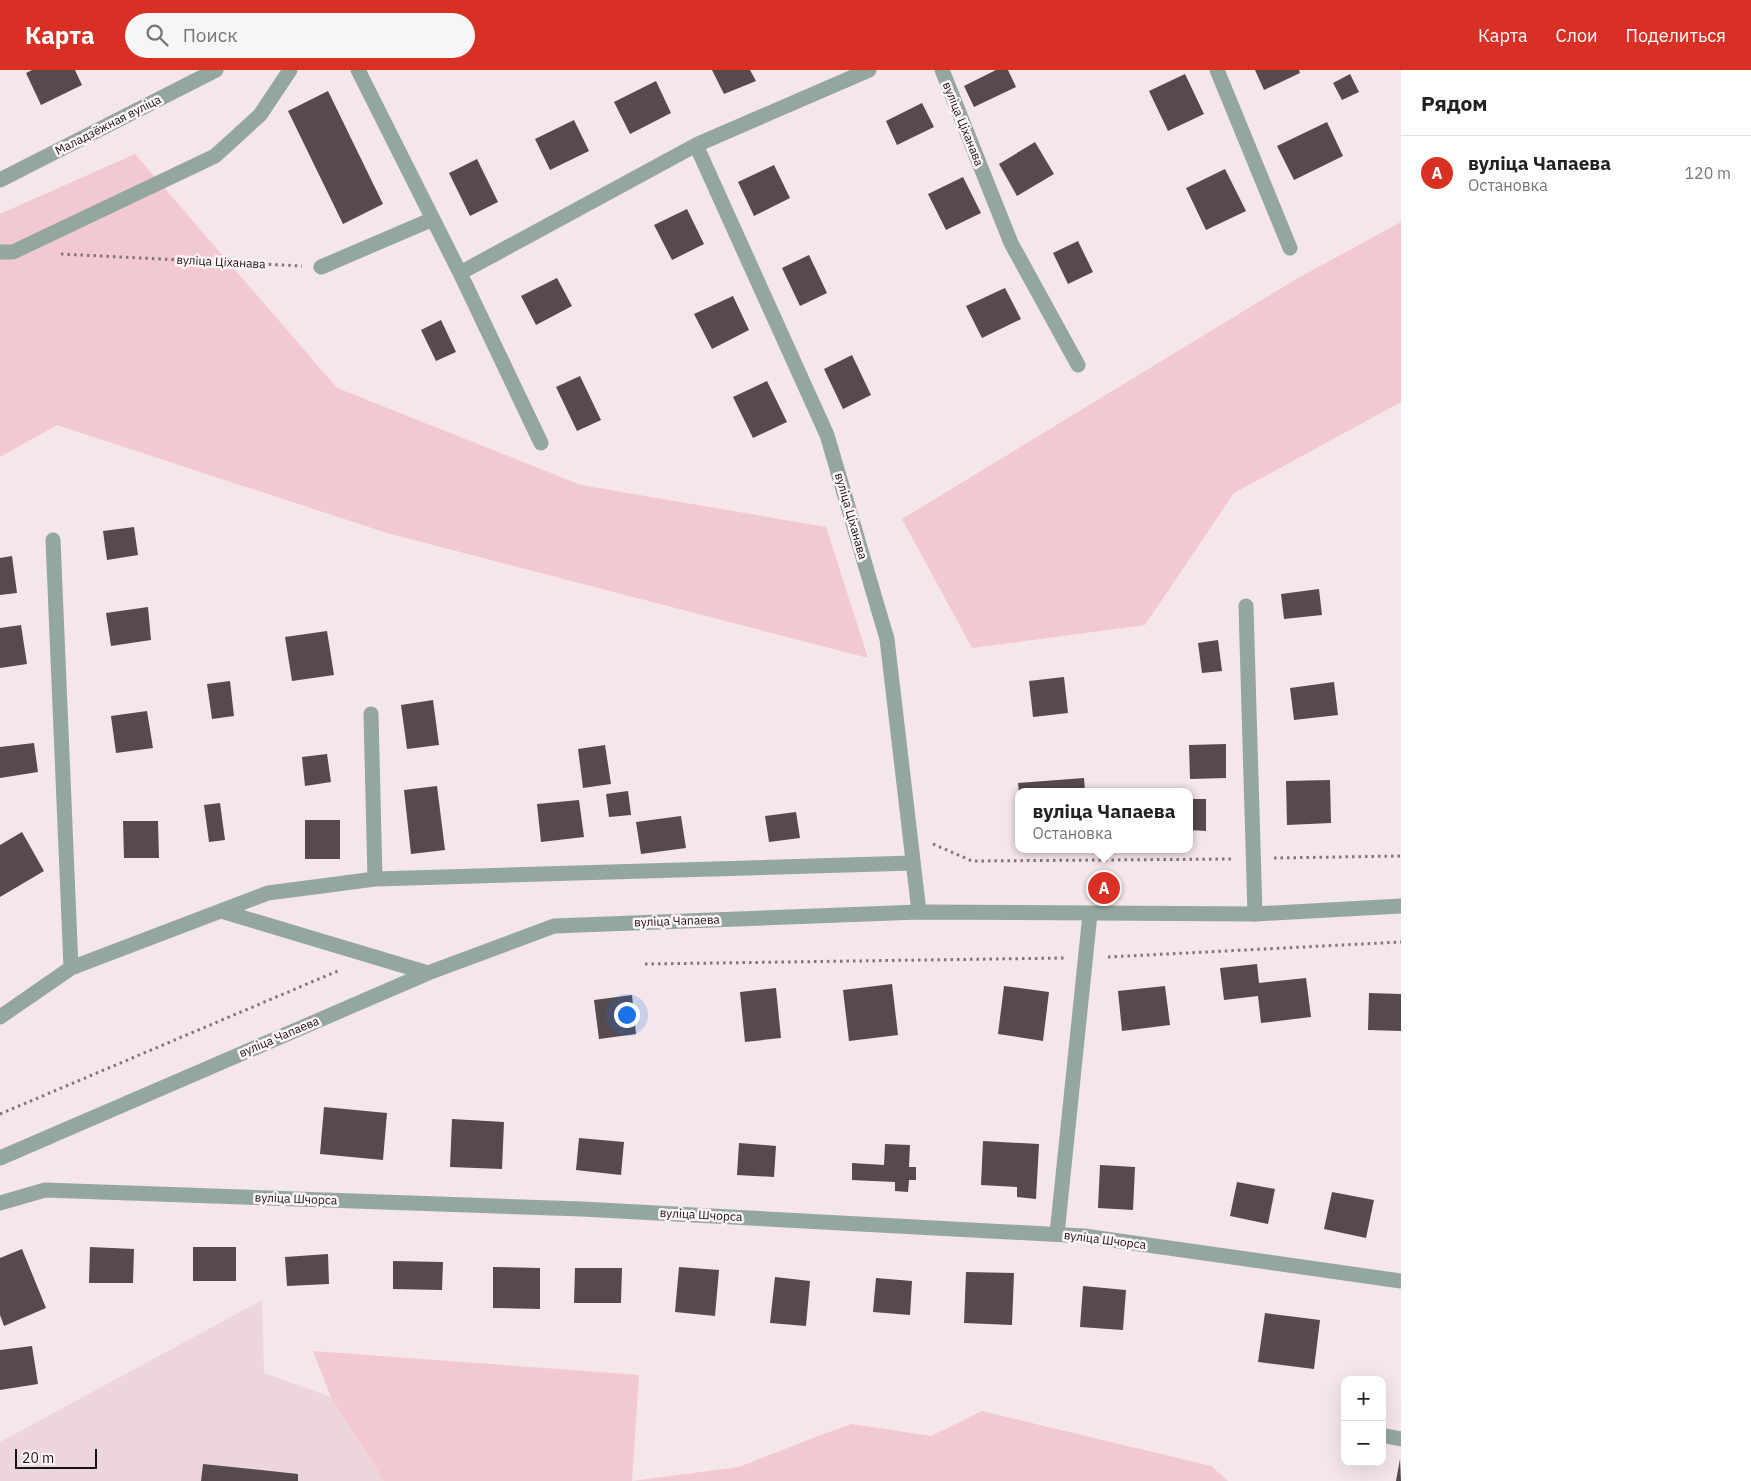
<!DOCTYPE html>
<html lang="ru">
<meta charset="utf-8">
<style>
:root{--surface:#fff;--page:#f6f6f6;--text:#222;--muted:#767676;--line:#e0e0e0;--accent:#d93025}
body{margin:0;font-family:"IBM Plex Sans",sans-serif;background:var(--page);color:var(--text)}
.controls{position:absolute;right:15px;bottom:15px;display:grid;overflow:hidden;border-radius:10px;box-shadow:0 5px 20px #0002}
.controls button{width:45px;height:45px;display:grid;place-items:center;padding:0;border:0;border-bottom:1px solid var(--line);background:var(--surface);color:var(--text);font:25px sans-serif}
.scale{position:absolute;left:15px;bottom:12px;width:82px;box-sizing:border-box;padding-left:5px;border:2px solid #181314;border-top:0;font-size:14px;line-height:18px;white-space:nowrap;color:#181314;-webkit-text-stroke:4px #fff5f7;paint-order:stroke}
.you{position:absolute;left:626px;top:944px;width:18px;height:18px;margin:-12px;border:4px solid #fff;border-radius:50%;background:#1a73e8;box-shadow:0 0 0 8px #1a73e833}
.badge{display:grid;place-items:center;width:32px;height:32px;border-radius:50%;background:var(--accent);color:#fff;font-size:16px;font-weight:700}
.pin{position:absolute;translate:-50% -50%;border:2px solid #fff;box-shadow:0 1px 5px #0006}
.popup{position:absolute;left:1015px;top:718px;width:178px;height:65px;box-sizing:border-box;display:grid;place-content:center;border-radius:10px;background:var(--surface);filter:drop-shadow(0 1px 4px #0005);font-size:16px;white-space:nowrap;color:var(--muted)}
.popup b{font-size:19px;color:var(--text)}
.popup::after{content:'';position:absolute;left:50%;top:100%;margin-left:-10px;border:10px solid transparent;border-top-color:var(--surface)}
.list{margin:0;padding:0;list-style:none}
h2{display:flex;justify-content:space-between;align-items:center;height:65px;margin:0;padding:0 20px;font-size:21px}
h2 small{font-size:16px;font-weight:400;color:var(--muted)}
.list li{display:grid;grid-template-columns:32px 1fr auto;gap:15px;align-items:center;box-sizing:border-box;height:75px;padding:0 20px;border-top:1px solid var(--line)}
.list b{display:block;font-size:19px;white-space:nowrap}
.list p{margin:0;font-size:16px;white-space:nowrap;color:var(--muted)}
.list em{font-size:16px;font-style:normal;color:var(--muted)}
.icon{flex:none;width:28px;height:28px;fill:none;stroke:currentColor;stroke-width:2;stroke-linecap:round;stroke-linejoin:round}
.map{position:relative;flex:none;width:1401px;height:1411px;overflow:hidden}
header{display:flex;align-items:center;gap:30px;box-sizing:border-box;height:70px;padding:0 25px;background:var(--accent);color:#fff}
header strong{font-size:24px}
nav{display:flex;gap:28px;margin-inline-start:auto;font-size:18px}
.search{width:350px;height:45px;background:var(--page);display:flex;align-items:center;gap:12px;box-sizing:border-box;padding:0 18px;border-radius:28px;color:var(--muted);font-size:19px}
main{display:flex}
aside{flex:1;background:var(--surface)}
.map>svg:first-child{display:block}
.built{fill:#edd6db}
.green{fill:#f2c9d2}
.building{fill:#564a4d}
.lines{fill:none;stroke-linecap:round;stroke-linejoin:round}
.path{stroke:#7f7677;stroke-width:3;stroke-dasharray:2.5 4;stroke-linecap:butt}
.service{stroke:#93a79e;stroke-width:15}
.minor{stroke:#93a79e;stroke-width:15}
.tertiary{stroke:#93a79e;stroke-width:15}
.labels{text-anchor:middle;stroke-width:5;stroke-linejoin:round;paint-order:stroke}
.street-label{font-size:12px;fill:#181314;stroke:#fff5f7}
</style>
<header>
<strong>Карта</strong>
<div class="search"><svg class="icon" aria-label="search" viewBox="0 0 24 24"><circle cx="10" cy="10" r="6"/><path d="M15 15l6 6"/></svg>Поиск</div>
<nav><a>Карта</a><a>Слои</a><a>Поделиться</a></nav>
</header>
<main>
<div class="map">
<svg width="1401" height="1411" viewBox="0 0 1401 1411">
<rect width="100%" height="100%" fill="#f5e6e9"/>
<path class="built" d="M 262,1230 L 264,1303 L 331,1327 L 384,1411 L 0,1411 L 0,1372 Z"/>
<path class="green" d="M 135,84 L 337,318 L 581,415 L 826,457 L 868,588 L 387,463 L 57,355 L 0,387 L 0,144 Z
M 1401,152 L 1401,332 L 1234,423 L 1145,555 L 972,578 L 902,449 L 1298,208 Z
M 313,1281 L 639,1305 L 632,1411 L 739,1397 L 818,1366 L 852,1354 L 931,1366 L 982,1341 L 1211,1396 L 1228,1411 L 384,1411 L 331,1327 Z"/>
<path class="building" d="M 32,0 L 75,0 L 82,15 L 41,35 L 26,3 Z
M 712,0 L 750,0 L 756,11 L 724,24 Z
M 996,0 L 1008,0 L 1016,17 L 974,37 L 964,16 Z
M 1255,0 L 1299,0 L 1300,3 L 1264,20 Z
M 1185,4 L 1204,44 L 1168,61 L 1149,21 Z
M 1350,4 L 1359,22 L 1342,30 L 1333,13 Z
M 656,11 L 671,43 L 630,64 L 614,32 Z
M 328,21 L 383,134 L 343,154 L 288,41 Z
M 922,33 L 934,57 L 897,75 L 886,51 Z
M 574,50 L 589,81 L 550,100 L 535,69 Z
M 1327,52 L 1343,86 L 1294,110 L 1277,76 Z
M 1035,72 L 1054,104 L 1017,126 L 999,94 Z
M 477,89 L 498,132 L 470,146 L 449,103 Z
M 774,95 L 790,128 L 754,146 L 738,112 Z
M 1225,99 L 1246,141 L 1206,160 L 1186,118 Z
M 963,107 L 981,143 L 946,160 L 928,124 Z
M 687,139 L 704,174 L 672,190 L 654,155 Z
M 1078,171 L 1093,202 L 1068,214 L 1053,183 Z
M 809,185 L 827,223 L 800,236 L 782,198 Z
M 557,208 L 572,236 L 536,255 L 521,226 Z
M 1005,218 L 1021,249 L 982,268 L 966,236 Z
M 733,226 L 749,260 L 712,279 L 694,244 Z
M 441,250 L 456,282 L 436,291 L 421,260 Z
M 852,285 L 871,325 L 843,339 L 824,299 Z
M 580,306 L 601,350 L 577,361 L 556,317 Z
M 767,311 L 787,352 L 753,368 L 733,327 Z
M 134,457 L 138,485 L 107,490 L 103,461 Z
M 12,486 L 17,523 L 0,525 L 0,488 Z
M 1319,519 L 1322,545 L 1284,549 L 1281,524 Z
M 148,537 L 151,570 L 111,576 L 106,543 Z
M 21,555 L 27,594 L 0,598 L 0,558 Z
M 327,561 L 334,605 L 292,611 L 285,567 Z
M 1218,570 L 1222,601 L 1202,603 L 1198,573 Z
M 1064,607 L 1068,643 L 1033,647 L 1029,611 Z
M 230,611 L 234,646 L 212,649 L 207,614 Z
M 1334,612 L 1338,645 L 1294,650 L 1290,618 Z
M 433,630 L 439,675 L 407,679 L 401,635 Z
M 147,641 L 153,678 L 116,683 L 111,646 Z
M 34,673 L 38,702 L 0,708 L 0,677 Z
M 1226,674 L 1226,708 L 1190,709 L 1189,675 Z
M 605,675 L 611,714 L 583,718 L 578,679 Z
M 327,684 L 331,712 L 305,716 L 302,687 Z
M 1084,708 L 1085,722 L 1019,722 L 1018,713 Z
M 1330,710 L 1331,753 L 1287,755 L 1286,711 Z
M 437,716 L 445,780 L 411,784 L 404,720 Z
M 628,721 L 631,745 L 609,747 L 606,724 Z
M 1189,729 L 1206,729 L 1206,761 L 1189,760 Z
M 579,730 L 584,767 L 541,772 L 537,734 Z
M 220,733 L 225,770 L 209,772 L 204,735 Z
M 796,742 L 800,768 L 769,772 L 765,746 Z
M 681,746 L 686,778 L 641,784 L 636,752 Z
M 305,750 L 340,750 L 340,789 L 305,789 Z
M 123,751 L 158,751 L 159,788 L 124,788 Z
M 22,762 L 44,801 L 0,827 L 0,775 Z
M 1257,894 L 1259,913 L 1306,908 L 1311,947 L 1261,953 L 1258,926 L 1224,930 L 1220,898 Z
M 892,914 L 898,965 L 849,971 L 843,920 Z
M 1004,916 L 1049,922 L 1043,971 L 998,964 Z
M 1165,916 L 1170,955 L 1122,961 L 1118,921 Z
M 776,918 L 781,968 L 745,972 L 740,922 Z
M 1369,923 L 1401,924 L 1401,961 L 1368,960 Z
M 632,925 L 636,964 L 599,969 L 594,930 Z
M 324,1037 L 387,1043 L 383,1090 L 320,1084 Z
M 452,1049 L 504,1052 L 502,1099 L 450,1097 Z
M 579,1068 L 624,1072 L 621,1105 L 576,1100 Z
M 983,1071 L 1039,1074 L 1036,1129 L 1017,1127 L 1017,1117 L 981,1115 Z
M 739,1073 L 776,1076 L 774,1107 L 737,1105 Z
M 885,1074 L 910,1075 L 909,1097 L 916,1097 L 916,1110 L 909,1110 L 908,1122 L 895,1121 L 895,1112 L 852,1110 L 852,1093 L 884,1095 Z
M 1100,1095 L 1135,1097 L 1133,1140 L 1098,1138 Z
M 1237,1112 L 1275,1119 L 1268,1154 L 1230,1146 Z
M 1332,1122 L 1374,1130 L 1366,1168 L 1324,1159 Z
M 90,1177 L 134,1179 L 133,1213 L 89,1213 Z
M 193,1177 L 236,1177 L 236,1211 L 193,1211 Z
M 22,1179 L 46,1238 L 4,1256 L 0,1245 L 0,1188 Z
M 328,1184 L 329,1214 L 287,1216 L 285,1187 Z
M 393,1191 L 443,1192 L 442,1220 L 393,1219 Z
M 493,1197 L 540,1198 L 540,1239 L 493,1238 Z
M 679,1197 L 719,1200 L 715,1246 L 675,1242 Z
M 575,1198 L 622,1198 L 621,1233 L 574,1233 Z
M 966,1202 L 1014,1203 L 1012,1255 L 964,1253 Z
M 775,1207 L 810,1211 L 806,1256 L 770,1253 Z
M 876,1208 L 912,1211 L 910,1245 L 873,1242 Z
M 1083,1216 L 1126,1220 L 1123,1260 L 1080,1257 Z
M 1265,1243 L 1320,1250 L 1314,1299 L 1258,1292 Z
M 32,1276 L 38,1314 L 0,1320 L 0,1280 Z
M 1400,1389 L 1401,1411 L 1396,1411 Z
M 203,1394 L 298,1404 L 298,1411 L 201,1411 Z"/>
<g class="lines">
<path class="path" d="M 61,184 L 302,196
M 933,774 L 972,791 L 1233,789
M 1274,788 L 1401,786
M 1108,887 L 1401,872
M 645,894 L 1064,888
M 0,1044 L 340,900"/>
<path class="service" d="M 221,841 L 428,903
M 1386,1366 L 1401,1369"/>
<path class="minor" d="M 358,0 L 460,203 L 541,373
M 942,0 L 1011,173 L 1078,295
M 1217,0 L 1290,178
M 696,75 L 827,365 L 887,569 L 919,842
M 0,110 L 216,0
M 0,182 L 13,182 L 215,86 L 260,45 L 290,0
M 321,197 L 433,149
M 460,203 L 696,75 L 869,0
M 53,470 L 71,898
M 1246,536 L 1255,844
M 371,644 L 375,809
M 0,947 L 71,898 L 268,823 L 375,809 L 913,793
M 0,1133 L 45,1120 L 582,1139 L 1084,1166 L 1401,1211
M 1057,1164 L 1090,844"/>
<path class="tertiary" d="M 0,1088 L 428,903 L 554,856 L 919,842 L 1255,844 L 1401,836"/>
</g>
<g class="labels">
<g class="street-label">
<text transform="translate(963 54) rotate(68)" y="4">вуліца Ціханава</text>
<text transform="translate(108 55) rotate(-27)" y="4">Маладзёжная вуліца</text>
<text transform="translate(221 192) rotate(3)" y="4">вуліца Ціханава</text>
<text transform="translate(851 446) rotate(74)" y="4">вуліца Ціханава</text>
<text transform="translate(677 851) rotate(-2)" y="4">вуліца Чапаева</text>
<text transform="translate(279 967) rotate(-23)" y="4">вуліца Чапаева</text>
<text transform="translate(296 1129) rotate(2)" y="4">вуліца Шчорса</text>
<text transform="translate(701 1145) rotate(3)" y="4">вуліца Шчорса</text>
<text transform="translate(1105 1170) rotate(7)" y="4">вуліца Шчорса</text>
</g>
</g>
</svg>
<div class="controls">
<button>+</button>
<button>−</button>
</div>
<div class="scale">20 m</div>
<div class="you"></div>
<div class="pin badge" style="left:1104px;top:818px">A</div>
<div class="popup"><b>вуліца Чапаева</b>Остановка</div>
</div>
<aside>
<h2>Рядом<small></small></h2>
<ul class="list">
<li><span class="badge">A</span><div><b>вуліца Чапаева</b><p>Остановка</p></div><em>120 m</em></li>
</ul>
</aside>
</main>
